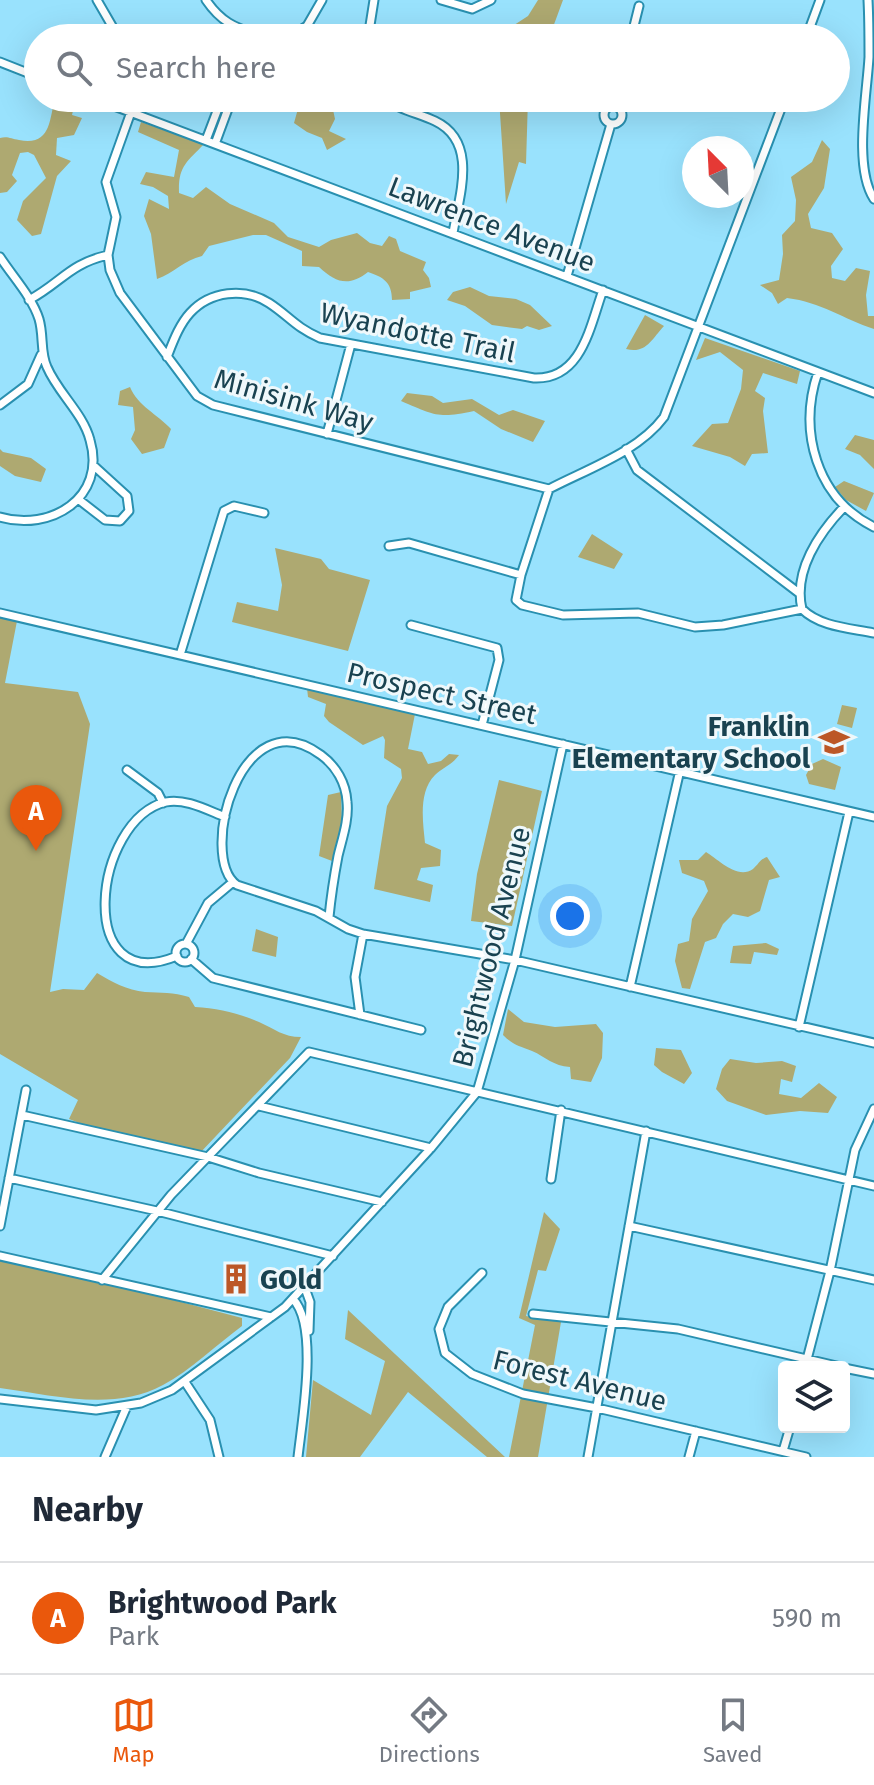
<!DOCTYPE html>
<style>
:root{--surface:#fff;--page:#f2f2f3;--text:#1f2937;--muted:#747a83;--line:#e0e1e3;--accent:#ea580c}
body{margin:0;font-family:"Fira Sans",sans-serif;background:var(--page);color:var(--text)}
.controls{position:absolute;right:24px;bottom:24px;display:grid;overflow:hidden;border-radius:8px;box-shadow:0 8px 32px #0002}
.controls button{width:72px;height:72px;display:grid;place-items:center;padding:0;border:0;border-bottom:2px solid var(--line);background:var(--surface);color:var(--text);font:40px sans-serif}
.compass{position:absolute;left:682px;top:136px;width:72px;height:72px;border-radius:50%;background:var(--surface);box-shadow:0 8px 32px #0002;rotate:336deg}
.you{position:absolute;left:570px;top:916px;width:28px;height:28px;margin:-20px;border:6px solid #fff;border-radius:50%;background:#1a73e8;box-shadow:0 0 0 12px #1a73e833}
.badge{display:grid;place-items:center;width:52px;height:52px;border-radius:50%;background:var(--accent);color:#fff;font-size:26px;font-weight:700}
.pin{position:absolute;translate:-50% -66px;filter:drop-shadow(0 2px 4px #0008)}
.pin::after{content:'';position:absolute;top:42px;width:28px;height:24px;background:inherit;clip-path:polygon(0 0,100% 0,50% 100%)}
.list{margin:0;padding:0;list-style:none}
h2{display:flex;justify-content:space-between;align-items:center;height:104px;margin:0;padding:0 32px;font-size:34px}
h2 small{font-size:26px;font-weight:400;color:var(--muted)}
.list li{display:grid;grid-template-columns:52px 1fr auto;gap:24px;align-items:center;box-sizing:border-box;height:112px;padding:0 32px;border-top:2px solid var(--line)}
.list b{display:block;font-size:30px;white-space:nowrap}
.list p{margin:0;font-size:26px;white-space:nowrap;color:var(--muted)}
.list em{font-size:26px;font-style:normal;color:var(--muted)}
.icon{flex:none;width:44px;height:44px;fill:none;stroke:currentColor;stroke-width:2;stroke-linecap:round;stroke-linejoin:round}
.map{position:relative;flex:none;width:874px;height:1457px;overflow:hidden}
.search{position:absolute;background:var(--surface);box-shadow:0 8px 32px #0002;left:24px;right:24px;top:24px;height:88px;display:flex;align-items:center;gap:20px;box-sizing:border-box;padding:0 28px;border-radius:44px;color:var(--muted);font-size:30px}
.sheet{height:216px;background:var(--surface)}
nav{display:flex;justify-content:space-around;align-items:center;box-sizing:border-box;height:112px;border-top:2px solid var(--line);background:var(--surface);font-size:22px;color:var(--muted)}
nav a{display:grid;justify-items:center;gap:4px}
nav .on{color:var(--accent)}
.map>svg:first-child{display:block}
.green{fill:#aea971}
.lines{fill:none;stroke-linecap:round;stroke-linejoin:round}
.minor-casing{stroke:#2990b0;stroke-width:11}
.minor{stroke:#fff;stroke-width:7}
.labels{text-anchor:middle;stroke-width:6;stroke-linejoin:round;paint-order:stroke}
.street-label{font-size:28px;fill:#194250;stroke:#eff8fb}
.poi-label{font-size:28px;font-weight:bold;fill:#194250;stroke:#eff8fb;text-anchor:end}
</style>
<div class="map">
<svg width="874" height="1457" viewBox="0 0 874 1457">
<rect width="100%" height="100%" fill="#99e2fd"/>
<path class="green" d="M 538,0 L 563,0 L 549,38 L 494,38 L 528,16 Z
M 55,98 L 76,98 L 72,115 L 82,118 L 74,135 L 57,138 L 56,155 L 71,161 L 57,176 L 41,234 L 32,236 L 17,220 L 23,201 L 46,178 L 34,155 L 28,152 L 20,153 L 12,175 L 17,181 L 7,192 L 0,193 L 0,138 C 8,136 11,139 19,140 C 51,146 49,121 55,98 Z
M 301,98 L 335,98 L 332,105 L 335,119 L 329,131 L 346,139 L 327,150 L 322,138 L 307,132 L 294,123 Z
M 499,98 L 528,98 L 526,164 L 519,162 L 506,204 Z
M 141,122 L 204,144 C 187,162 178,166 179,193 L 193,198 L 206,187 L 230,204 L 274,223 L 288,237 L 319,247 L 331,240 L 357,233 L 370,243 L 382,246 L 389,236 L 396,239 L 400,251 L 426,262 L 423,270 L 429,278 L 431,287 L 410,292 L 410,299 L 392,300 C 392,282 383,277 368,272 C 349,287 336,283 319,267 L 302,266 L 302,251 L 266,235 L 253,235 L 209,246 L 202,256 C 184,260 174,273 157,279 L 151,234 L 144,216 L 149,199 L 169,209 L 168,196 L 153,187 L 140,184 L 146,172 L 174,177 L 179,150 L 138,132 Z
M 822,140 L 830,149 L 824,188 L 808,214 L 811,228 L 832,233 L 843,249 L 831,266 L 832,278 L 845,281 L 856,268 L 870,271 L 866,295 L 868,316 L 874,316 L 874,329 C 843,319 821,302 787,298 L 778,304 L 772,293 L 760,285 L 779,280 L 783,254 L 782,235 L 795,221 L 796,200 L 791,177 L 812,162 Z
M 470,287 L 489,296 L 516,299 L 530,305 L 552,326 L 539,330 L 527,326 L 522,329 L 492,325 L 465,306 L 447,300 L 453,292 Z
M 645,315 L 664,326 C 651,340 646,354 626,349 Z
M 705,338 L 800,371 L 797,384 L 763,373 L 755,391 L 765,398 L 763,411 L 768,453 L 752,454 L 745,466 L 730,457 L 692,446 L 712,424 L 728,423 L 741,389 L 743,370 L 720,352 L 696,360 Z
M 130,387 C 138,406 157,414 171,429 L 164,448 L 142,454 L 131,439 L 135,430 L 133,407 L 118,405 L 120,391 Z
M 407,393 L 432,396 L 443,403 L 472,399 L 499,415 L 513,410 L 545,421 L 533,442 L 501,429 L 474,411 C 438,419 434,415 401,401 Z
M 855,435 L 874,440 L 874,469 L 860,455 L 845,449 Z
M 0,449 L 3,452 L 31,458 L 46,469 L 41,482 L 15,476 L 0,466 Z
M 844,481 L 874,493 L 866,511 L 846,500 L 835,487 Z
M 592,534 L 623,554 L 614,569 L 578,557 Z
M 275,548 L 321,559 L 329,569 L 370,580 L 348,651 L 232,622 L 237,602 L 278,611 L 282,585 Z
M 0,617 L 17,621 L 5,683 L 78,692 L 90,724 L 50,992 L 63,989 L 84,990 L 97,973 C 112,982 127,990 145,992 C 161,993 173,992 189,997 L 195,1007 C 218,1008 238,1013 259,1022 C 275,1029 283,1037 301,1037 L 290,1058 L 199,1154 L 95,1129 L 69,1119 L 78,1100 L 0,1054 Z
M 307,688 L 415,714 L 408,749 L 422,752 L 428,764 L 441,761 L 449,754 L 459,755 C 451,766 443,767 435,775 C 418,792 423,822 425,843 L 441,850 L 440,866 L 421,868 L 417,880 L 433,885 L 430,902 L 374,889 L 387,806 L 402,778 L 401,769 L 384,758 L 385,740 L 383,736 L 363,745 L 329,722 L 324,716 L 326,704 L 308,697 Z
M 842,705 L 857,708 L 852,728 L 837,724 Z
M 823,759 L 841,767 L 835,790 L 809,784 L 806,775 L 812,764 Z
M 499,780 L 542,791 L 512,926 L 471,921 L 477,874 Z
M 341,792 L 342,823 L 332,861 L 319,856 L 328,795 Z
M 706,852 C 718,859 737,880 753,869 C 759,864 759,860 767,857 L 780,877 L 769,880 L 760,911 L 748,917 L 733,914 L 723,924 L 716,938 L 705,942 L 690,989 L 682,988 L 675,961 L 678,944 L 689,941 L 692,919 L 708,891 L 704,881 L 682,873 L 679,860 L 698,860 Z
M 256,929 L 278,937 L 276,957 L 252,951 Z
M 766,943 L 779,949 L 777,955 L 754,952 L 751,964 L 730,963 L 733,946 Z
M 508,1009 L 524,1022 L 555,1027 L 596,1024 L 603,1033 L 602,1058 L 591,1082 L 571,1079 L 570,1067 C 553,1066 546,1057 532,1051 C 519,1046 513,1045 503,1035 Z
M 656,1048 L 681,1050 L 692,1073 L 684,1084 L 662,1072 L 654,1065 Z
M 730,1059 L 756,1063 L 782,1061 L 796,1066 L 792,1082 L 781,1079 L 779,1094 L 801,1098 L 819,1083 L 837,1097 L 828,1113 L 800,1111 L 766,1115 L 727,1101 L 716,1089 L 722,1069 Z
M 544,1212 L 560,1229 L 546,1271 L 538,1270 L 526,1316 L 561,1322 L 538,1457 L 509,1457 L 535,1325 L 519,1318 Z
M 0,1260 L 105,1282 L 242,1318 L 242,1326 C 216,1345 191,1370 163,1385 C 114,1412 52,1395 0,1388 Z
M 348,1310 L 505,1457 L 487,1457 L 408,1392 L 360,1457 L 306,1457 L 313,1380 L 371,1415 L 385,1361 L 345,1339 Z"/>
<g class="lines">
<g class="minor-casing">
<path id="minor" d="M 97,0 L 119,38
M 206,0 C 223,25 238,28 265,38
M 441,0 L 472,9 L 491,0
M 868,0 C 869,19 869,38 869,57 C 867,95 853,167 874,199
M 288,38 L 307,26 L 322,0
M 368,38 L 374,0
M 631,38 L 639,6
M 806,38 L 820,0
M 0,62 L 38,77
M 93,98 L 874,393
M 136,98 L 106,182 L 116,217 L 108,255 L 110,270 L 120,293 L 197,396 L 213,405 L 549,489
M 384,98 C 399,110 418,113 435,121 C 479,142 459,196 453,233
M 785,98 L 664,417 C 638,452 587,469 549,489 L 521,575 L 516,600 L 522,605 L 563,615 L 638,613 L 695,627 L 723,625 L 802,609 C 820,627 850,628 874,633
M604 115a9 9 0 1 1 18 0a9 9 0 1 1-18 0Z
M 206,140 L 222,98
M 215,144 L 232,98
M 0,257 C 13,277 32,297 39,319 C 44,336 40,352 47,367 C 58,393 83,413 90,440 C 107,498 50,532 0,517
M 567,276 L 611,124
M 29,300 C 62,282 69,264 108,255
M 167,357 C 173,342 179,325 190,313 C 210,291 244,287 269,303 C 289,316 295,327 320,338 L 534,378 C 582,380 590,326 603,290
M 818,372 C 798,431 816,498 874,527
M 0,405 L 28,384 L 41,355
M 327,434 L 351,344
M 626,449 L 637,470 L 799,593
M 78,499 L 105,520 L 120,521 L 129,511 L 127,496 L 93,465
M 389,546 L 409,543 L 521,575
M 802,609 C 793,571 819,533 844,507
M 0,613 L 874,817
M 411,625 L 497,648 L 499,660 L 482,725
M 180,655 L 224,511 L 234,506 L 264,513
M 127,770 L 158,793 L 163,803
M 329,917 C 331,897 334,877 338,856 C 342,839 349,820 347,802 C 346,783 336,766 321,755 C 241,695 197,857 237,885 L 316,911 L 348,929 L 363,934 L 515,960 L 874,1043
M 186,944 L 208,903 L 233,882
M176 953a9 9 0 1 1 18 0a9 9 0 1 1-18 0Z
M 177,956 C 73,999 93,819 166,802 C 185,798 207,810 225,817
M 191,959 L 213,978 L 421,1030
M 630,987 L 680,770
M 360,1015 L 355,977 L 363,934
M 799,1027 L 849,812
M 259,1106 L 431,1148
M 22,1115 L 208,1157 L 259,1173 L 382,1202
M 9,1178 L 157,1211 L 333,1256
M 551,1179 L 561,1110
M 0,1226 L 26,1090
M 629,1226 L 874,1280
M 0,1256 L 271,1317
M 482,1273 L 448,1307 L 439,1329 L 445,1353 L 472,1374 L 523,1394 L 597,1408 L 806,1457
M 102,1280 L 171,1195 L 309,1052 L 874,1186
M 305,1288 L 310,1302 L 309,1331
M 293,1299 C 319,1326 302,1420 298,1457
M 533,1314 L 678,1329 L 841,1367
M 805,1367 L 830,1271 L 855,1150 L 874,1109
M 844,1368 L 874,1374
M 185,1382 L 210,1420 L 219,1457
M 0,1399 L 96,1410 L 141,1403 L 172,1390 L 285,1307 L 431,1148 L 477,1092 L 515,960 L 563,744
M 783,1451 L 790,1427
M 105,1457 L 127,1406
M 588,1457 L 646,1131
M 689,1457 L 696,1431"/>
</g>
<use href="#minor" class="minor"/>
</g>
<defs>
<g id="school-bare" transform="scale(2.4)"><path d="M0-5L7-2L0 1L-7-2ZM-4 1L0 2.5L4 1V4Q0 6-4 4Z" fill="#bc5726" stroke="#eff8fb" stroke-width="2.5" paint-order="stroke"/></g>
<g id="building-bare" transform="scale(2.4)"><path d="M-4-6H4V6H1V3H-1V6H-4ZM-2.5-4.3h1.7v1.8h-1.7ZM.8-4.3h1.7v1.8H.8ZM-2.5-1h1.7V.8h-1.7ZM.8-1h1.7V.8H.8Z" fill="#bc5726" stroke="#eff8fb" stroke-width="2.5" paint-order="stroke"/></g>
</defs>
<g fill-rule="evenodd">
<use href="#school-bare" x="834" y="742"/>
<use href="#building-bare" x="236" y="1279"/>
</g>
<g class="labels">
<g class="street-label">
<text transform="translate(492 224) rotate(21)" y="10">Lawrence Avenue</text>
<text transform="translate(418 332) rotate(12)" y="10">Wyandotte Trail</text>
<text transform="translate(294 400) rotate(16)" y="10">Minisink Way</text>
<text transform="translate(442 693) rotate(13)" y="10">Prospect Street</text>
<text transform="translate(491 947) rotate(-76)" y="10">Brightwood Avenue</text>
<text transform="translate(580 1380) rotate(14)" y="10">Forest Avenue</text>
</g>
<g class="poi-label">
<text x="810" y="736">Franklin<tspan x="810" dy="32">Elementary School</tspan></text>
<text x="260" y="1289" text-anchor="start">GOld</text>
</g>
</g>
</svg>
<div class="controls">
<button><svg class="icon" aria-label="layers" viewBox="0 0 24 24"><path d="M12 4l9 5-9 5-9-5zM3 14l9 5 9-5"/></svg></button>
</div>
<svg class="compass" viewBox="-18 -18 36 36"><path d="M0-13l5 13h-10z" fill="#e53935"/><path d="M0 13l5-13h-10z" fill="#747a83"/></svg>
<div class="you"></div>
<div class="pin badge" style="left:36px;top:851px">A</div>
<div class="search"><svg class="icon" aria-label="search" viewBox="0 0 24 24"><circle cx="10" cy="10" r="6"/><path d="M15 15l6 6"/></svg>Search here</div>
</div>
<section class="sheet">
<h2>Nearby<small></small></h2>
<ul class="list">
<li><span class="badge">A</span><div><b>Brightwood Park</b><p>Park</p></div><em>590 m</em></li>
</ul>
</section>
<nav>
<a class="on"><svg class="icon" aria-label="map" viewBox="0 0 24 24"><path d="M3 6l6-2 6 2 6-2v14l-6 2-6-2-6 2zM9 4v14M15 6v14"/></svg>Map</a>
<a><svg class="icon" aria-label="directions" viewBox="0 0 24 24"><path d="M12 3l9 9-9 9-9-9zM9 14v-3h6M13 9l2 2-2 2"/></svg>Directions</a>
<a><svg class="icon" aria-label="saved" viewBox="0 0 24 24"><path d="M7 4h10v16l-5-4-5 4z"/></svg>Saved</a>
</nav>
